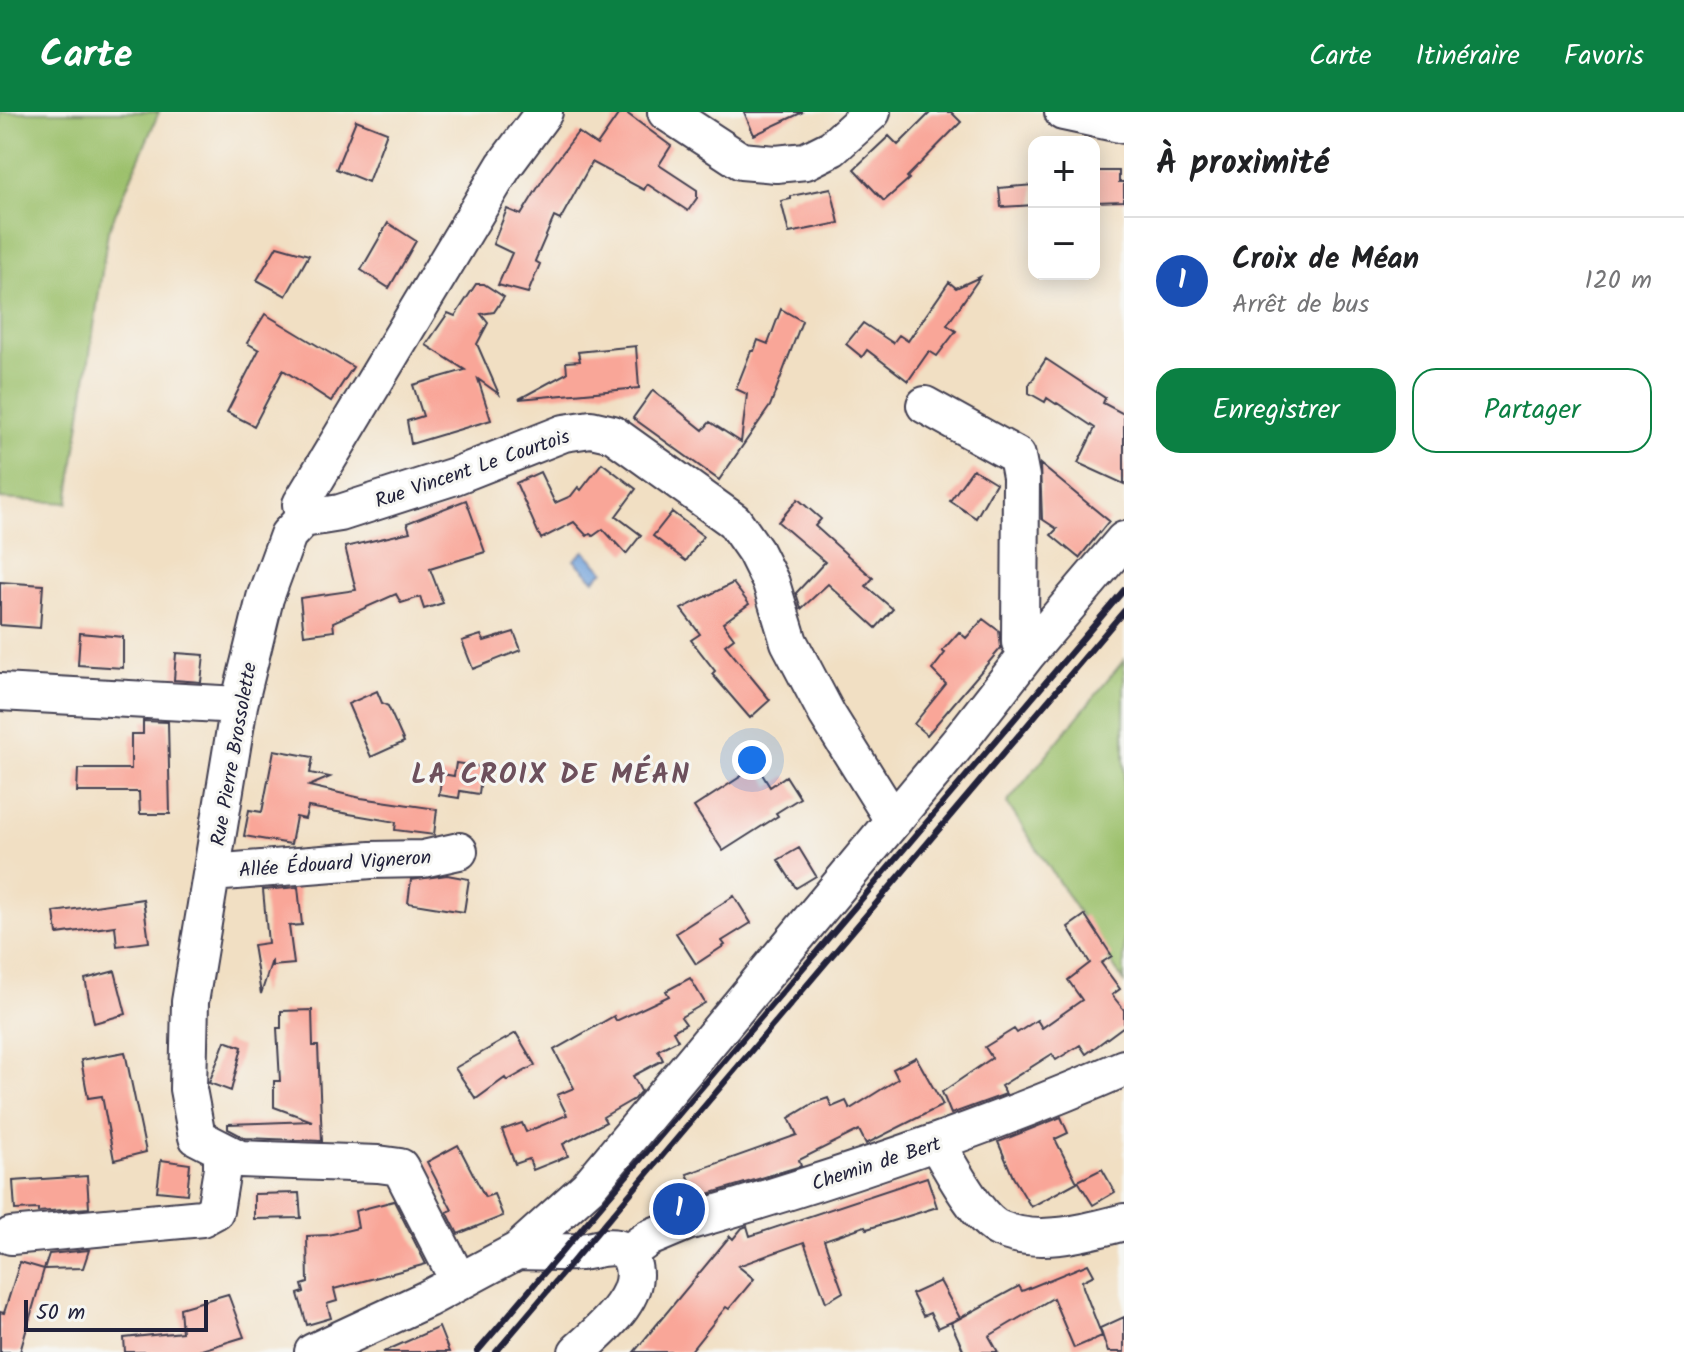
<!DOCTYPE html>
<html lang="fr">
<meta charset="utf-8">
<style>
:root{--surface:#fff;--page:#f6f6f6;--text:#202124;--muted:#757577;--line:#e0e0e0;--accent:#0b8043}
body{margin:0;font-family:Kalam,sans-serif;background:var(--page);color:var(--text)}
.controls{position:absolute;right:24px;top:24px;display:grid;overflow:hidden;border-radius:16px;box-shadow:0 4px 20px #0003}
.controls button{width:72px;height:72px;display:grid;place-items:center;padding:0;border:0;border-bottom:2px solid var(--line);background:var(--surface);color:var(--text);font:40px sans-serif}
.scale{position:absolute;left:24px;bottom:20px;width:184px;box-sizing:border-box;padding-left:8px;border:4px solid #22223b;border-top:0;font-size:22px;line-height:28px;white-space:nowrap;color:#22223b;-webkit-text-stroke:6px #f6f6f2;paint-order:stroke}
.you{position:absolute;left:752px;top:648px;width:28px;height:28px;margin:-20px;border:6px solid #fff;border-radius:50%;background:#1a73e8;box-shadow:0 0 0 12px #1a73e833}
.badge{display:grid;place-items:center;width:52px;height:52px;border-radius:50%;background:var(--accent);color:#fff;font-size:26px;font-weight:700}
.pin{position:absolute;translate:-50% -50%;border:4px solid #fff;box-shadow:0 2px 8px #0006}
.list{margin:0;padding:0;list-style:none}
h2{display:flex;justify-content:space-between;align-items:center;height:104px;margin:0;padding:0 32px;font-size:34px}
h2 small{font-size:26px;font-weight:400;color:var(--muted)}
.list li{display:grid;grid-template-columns:52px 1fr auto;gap:24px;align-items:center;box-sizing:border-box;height:128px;padding:0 32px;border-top:2px solid var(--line)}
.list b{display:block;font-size:30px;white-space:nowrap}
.list p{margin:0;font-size:26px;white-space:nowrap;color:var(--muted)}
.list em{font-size:26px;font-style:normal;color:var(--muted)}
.actions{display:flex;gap:16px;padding:24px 32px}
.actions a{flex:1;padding:18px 0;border:2px solid var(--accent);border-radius:24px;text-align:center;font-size:28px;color:var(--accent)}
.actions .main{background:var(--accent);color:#fff}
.map{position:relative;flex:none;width:1124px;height:1240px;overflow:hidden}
header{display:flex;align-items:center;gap:48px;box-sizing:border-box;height:112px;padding:0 40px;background:var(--accent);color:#fff}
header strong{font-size:38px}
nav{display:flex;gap:44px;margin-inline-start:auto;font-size:28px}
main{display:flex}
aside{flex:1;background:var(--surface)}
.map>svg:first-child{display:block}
.green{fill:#9bc06a;stroke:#5e7152;stroke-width:2}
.water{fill:#6fa0d9;stroke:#48618a;stroke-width:2}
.building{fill:#f9a698}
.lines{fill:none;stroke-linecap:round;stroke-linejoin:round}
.minor-casing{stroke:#413e4f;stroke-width:40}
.minor{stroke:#fff;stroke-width:36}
.rail{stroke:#22223b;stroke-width:6}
.labels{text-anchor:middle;stroke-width:6;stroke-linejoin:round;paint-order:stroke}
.street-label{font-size:20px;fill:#22223b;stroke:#f6f6f2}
.district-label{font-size:28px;font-weight:bold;letter-spacing:2px;fill:#6d505c;stroke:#f6f6f2}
</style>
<header>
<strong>Carte</strong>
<nav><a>Carte</a><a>Itinéraire</a><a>Favoris</a></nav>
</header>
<main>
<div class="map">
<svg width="1124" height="1240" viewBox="0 0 1124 1240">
<rect width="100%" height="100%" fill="#f6f6f2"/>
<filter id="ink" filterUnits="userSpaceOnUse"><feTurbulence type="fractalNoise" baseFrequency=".0125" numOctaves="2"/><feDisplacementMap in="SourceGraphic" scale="16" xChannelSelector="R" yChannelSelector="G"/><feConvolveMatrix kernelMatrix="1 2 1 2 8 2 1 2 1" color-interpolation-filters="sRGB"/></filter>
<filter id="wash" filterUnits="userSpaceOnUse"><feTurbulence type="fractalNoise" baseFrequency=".006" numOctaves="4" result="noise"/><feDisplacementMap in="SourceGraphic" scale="32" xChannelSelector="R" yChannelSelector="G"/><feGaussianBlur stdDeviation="1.8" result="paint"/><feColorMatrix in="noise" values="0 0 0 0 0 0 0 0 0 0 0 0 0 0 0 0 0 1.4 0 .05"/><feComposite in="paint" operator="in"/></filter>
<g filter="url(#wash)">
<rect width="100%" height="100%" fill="#f1dfc3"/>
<path class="green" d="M 0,0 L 159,0 L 108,119 L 68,391 L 0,387 Z
M 1124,548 L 1124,870 L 1007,691 Z"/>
<path class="water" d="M 584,439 L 604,459 L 594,468 L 574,448 Z"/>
<g id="blocks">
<path class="building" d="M 620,0 L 625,0 L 671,34 L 659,53 L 697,78 L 697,86 L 688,99 L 647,72 L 644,78 L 592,50 L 560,108 L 554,105 L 535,149 L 540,152 L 528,181 L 498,173 L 512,141 L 493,132 L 507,97 L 521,103 L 545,64 L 578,20 L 597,33 Z
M 744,0 L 803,0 L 754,23 Z
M 931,0 L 951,0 L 961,10 L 907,65 L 909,67 L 884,89 L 854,57 L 889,24 L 898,33 Z
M 356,8 L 387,20 L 368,70 L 336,57 Z
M 1094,59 L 1119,59 L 1119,70 L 1124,70 L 1124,89 L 1094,90 Z
M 1034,73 L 1034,93 L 1001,95 L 999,76 Z
M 831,76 L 839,111 L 789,121 L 781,89 L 791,87 L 791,84 Z
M 388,111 L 416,129 L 389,176 L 361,158 Z
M 277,134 L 309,143 L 286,184 L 257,168 Z
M 980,165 L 947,213 L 956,219 L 937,244 L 929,239 L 908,269 L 867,238 L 862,245 L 846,232 L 863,211 L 893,231 L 899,223 L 908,229 L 949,170 L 956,176 Z
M 476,172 L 484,172 L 504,185 L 494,200 L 481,202 L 488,211 L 477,232 L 499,282 L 478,267 L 491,308 L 411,332 L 407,309 L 423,304 L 413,273 L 465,258 L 426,233 L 448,201 L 455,204 Z
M 781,197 L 802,209 L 770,294 L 719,368 L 633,306 L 653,278 L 703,318 L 710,310 L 741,330 L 747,282 L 736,277 L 751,239 L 754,239 L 758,228 L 768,232 Z
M 265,202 L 353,255 L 331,289 L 283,258 L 254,314 L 227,300 L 259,238 L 247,231 Z
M 636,234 L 639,276 L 519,287 L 567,261 L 566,250 L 580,249 L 578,240 Z
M 1046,247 L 1105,286 L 1103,291 L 1124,302 L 1124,372 L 1078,351 L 1095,316 L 1057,291 L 1056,292 L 1047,286 L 1045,290 L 1029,281 L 1029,273 Z
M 602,351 L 636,377 L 616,404 L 641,423 L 626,442 L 603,417 L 593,424 L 590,422 L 587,424 L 574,410 L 541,427 L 516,371 L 540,360 L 555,391 L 571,384 L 578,375 L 581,378 Z
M 1040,352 L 1109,409 L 1079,446 L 1051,423 L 1057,417 L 1042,407 Z
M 973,357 L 996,371 L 976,406 L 950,389 Z
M 798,387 L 821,407 L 815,414 L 873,466 L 866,474 L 893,497 L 876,516 L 828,472 L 801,497 L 796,481 L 825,450 L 778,410 Z
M 466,388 L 485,440 L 430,457 L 443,491 L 424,497 L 420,485 L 401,491 L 396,482 L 333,510 L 334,519 L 304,523 L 300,486 L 356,478 L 345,435 L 410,420 L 407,411 Z
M 672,400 L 703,424 L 686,449 L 653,424 Z
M 0,470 L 43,473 L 40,516 L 0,513 Z
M 733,471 L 749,492 L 723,511 L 734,526 L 725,533 L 770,588 L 750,606 L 712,562 L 715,559 L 691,528 L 700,522 L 681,497 Z
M 983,507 L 999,519 L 1001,536 L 927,623 L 914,612 L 946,572 L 932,558 L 945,541 L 942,539 L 959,520 L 966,526 Z
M 514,520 L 521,538 L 473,557 L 462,529 L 481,523 L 484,529 Z
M 80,521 L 123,525 L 123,556 L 78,553 Z
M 176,541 L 204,543 L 201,570 L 174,568 Z
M 377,579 L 382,591 L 388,594 L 404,630 L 371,645 L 348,592 Z
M 143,609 L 168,610 L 170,702 L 140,702 L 139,680 L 77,680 L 78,657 L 131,657 L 131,622 L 143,622 Z
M 274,638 L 313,645 L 310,661 L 330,665 L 309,674 L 361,686 L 437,697 L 434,723 L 395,718 L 396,710 L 308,695 L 305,707 L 296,705 L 291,732 L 244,724 L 249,698 L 262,700 Z
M 456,651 L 482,655 L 479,682 L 460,679 L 459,686 L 439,683 L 442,662 L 454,664 Z
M 757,654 L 770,675 L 786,664 L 800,686 L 776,701 L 778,704 L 723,739 L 694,695 Z
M 799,736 L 816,764 L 796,776 L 778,748 Z
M 447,763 L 469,767 L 464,800 L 408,791 L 411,768 Z
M 298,775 L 302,813 L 289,814 L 294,852 L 272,854 L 272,848 L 261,882 L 253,833 L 268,831 L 263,778 Z
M 734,784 L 751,811 L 722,829 L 725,833 L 696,852 L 676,821 Z
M 143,787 L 149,830 L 117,834 L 115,814 L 57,822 L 54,800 Z
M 1085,803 L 1112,844 L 1101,851 L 1120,877 L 1112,883 L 1124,898 L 1124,914 L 1086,942 L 1080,933 L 1056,948 L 1052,942 L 1001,974 L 1006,982 L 951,1002 L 942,980 L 992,946 L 985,935 L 1014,917 L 1017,921 L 1037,908 L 1042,916 L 1082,888 L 1068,868 L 1090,851 L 1068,815 Z
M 115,859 L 126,902 L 94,911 L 85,867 Z
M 690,866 L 705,891 L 681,905 L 686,912 L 673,919 L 678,928 L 658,938 L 663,948 L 633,964 L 641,979 L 634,987 L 603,1005 L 606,1010 L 563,1032 L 568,1044 L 533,1058 L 529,1047 L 515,1052 L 502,1018 L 522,1011 L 526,1020 L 567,1003 L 557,983 L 574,976 L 554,938 L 614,904 L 616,909 L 669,884 L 666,879 Z
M 312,898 L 313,934 L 318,934 L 322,1029 L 245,1026 L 228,1017 L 228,1012 L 312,1009 L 274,995 L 274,969 L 280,969 L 277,916 L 281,916 L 281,899 Z
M 516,921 L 535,953 L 507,969 L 505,966 L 476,987 L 455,956 Z
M 225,929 L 242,935 L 231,979 L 209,971 Z
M 125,940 L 146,1040 L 114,1048 L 102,984 L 88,986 L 81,948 Z
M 916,945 L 943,993 L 866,1032 L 859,1018 L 799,1048 L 801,1054 L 698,1085 L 687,1062 L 797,1023 L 789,1006 L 814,991 L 828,986 L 832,995 L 846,989 L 850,997 L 898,967 L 893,957 Z
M 1061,1005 L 1068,1021 L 1055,1027 L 1077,1070 L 1031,1095 L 1013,1065 L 998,1030 Z
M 458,1033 L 485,1085 L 494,1082 L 503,1104 L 458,1122 L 447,1100 L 452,1098 L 427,1050 Z
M 161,1048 L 190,1052 L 187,1082 L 157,1079 Z
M 1102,1057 L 1115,1080 L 1093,1093 L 1078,1069 Z
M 87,1064 L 89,1096 L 38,1100 L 38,1097 L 15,1098 L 13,1069 Z
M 927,1065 L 937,1095 L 867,1117 L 865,1114 L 824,1128 L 843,1180 L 826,1190 L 804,1130 L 738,1154 L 754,1167 L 729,1197 L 726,1195 L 690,1240 L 634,1240 L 730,1124 L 733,1127 L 742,1116 L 747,1114 L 750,1124 Z
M 299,1081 L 301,1106 L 254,1107 L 254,1082 Z
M 394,1089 L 426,1152 L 334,1177 L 337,1189 L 327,1192 L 331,1206 L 307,1213 L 298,1182 L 304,1180 L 302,1173 L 308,1171 L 307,1124 L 328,1123 L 358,1116 L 355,1099 Z
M 89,1138 L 83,1156 L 44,1157 L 49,1142 Z
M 20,1150 L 44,1157 L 20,1240 L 0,1240 L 0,1200 L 4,1201 Z
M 1088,1152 L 1094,1163 L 1082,1169 L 1083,1175 L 1102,1224 L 1074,1236 L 1053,1186 L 989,1224 L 998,1240 L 964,1240 L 951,1211 L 1019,1174 L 1022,1179 Z
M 940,1169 L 960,1206 L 938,1216 L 930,1201 L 923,1204 L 912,1182 Z
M 228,1182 L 244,1225 L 195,1240 L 125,1240 L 124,1226 L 182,1220 L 180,1196 Z
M 1124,1205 L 1124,1240 L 1108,1240 L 1100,1216 Z
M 439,1215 L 449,1240 L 383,1240 Z"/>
</g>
</g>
<g filter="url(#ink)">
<use href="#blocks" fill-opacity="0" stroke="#413e4f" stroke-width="2"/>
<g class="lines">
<g class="minor-casing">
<path id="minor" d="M 666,0 L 741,49 L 776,52 L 806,49 L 832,36 L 872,0
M 1063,0 L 1124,13
M 925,293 L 1017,344 L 1021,365 L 1020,530 L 1028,541
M 303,407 L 340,401 L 455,364 L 564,321 L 591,317 L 613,322 L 734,409 L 755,439 L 771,471 L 789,530 L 827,602 L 893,708
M 0,580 L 239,593
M 212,761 L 371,748 L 423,747 L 459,739
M 937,1032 C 949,1053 978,1108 1000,1117 C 1039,1134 1086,1120 1124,1110
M 11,1124 L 202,1106 L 215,1099 L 222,1057 L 222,1038
M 517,1139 C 537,1139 559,1141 580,1140 C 592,1139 605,1133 617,1136 C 625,1138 628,1141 631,1148 C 646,1183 600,1219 577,1240
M 628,1141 L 649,1126 L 687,1110 C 836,1067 982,1018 1124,956
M 459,1170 L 400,1055 L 378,1052 L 240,1047 L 197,1025 L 188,977 L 190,890 L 239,593 L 265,486 L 288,423 L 303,407 L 301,392 L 504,54 L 544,0
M 313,1240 L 427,1187 L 517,1139 L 588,1075 L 958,631 L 1028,541 L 1124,428"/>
</g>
<use href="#minor" class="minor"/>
<path class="rail" d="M 477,1240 L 1124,478
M 496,1240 L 1124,499"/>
</g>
</g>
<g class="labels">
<g class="street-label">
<text transform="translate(472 356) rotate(-19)" y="7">Rue Vincent Le Courtois</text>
<text transform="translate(233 642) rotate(-80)" y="7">Rue Pierre Brossolette</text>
<text transform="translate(335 751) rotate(-4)" y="7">Allée Édouard Vigneron</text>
<text transform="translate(876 1051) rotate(-18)" y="7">Chemin de Bert</text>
</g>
<g class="district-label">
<text x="551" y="671">LA CROIX DE MÉAN</text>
</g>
</g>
</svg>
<div class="controls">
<button>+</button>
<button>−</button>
</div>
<div class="scale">50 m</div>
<div class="you"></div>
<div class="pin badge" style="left:679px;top:1097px;background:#1a4fb4">1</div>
</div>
<aside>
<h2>À proximité<small></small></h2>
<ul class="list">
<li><span class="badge" style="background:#1a4fb4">1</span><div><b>Croix de Méan</b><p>Arrêt de bus</p></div><em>120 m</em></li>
</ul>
<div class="actions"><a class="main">Enregistrer</a><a>Partager</a></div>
</aside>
</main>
